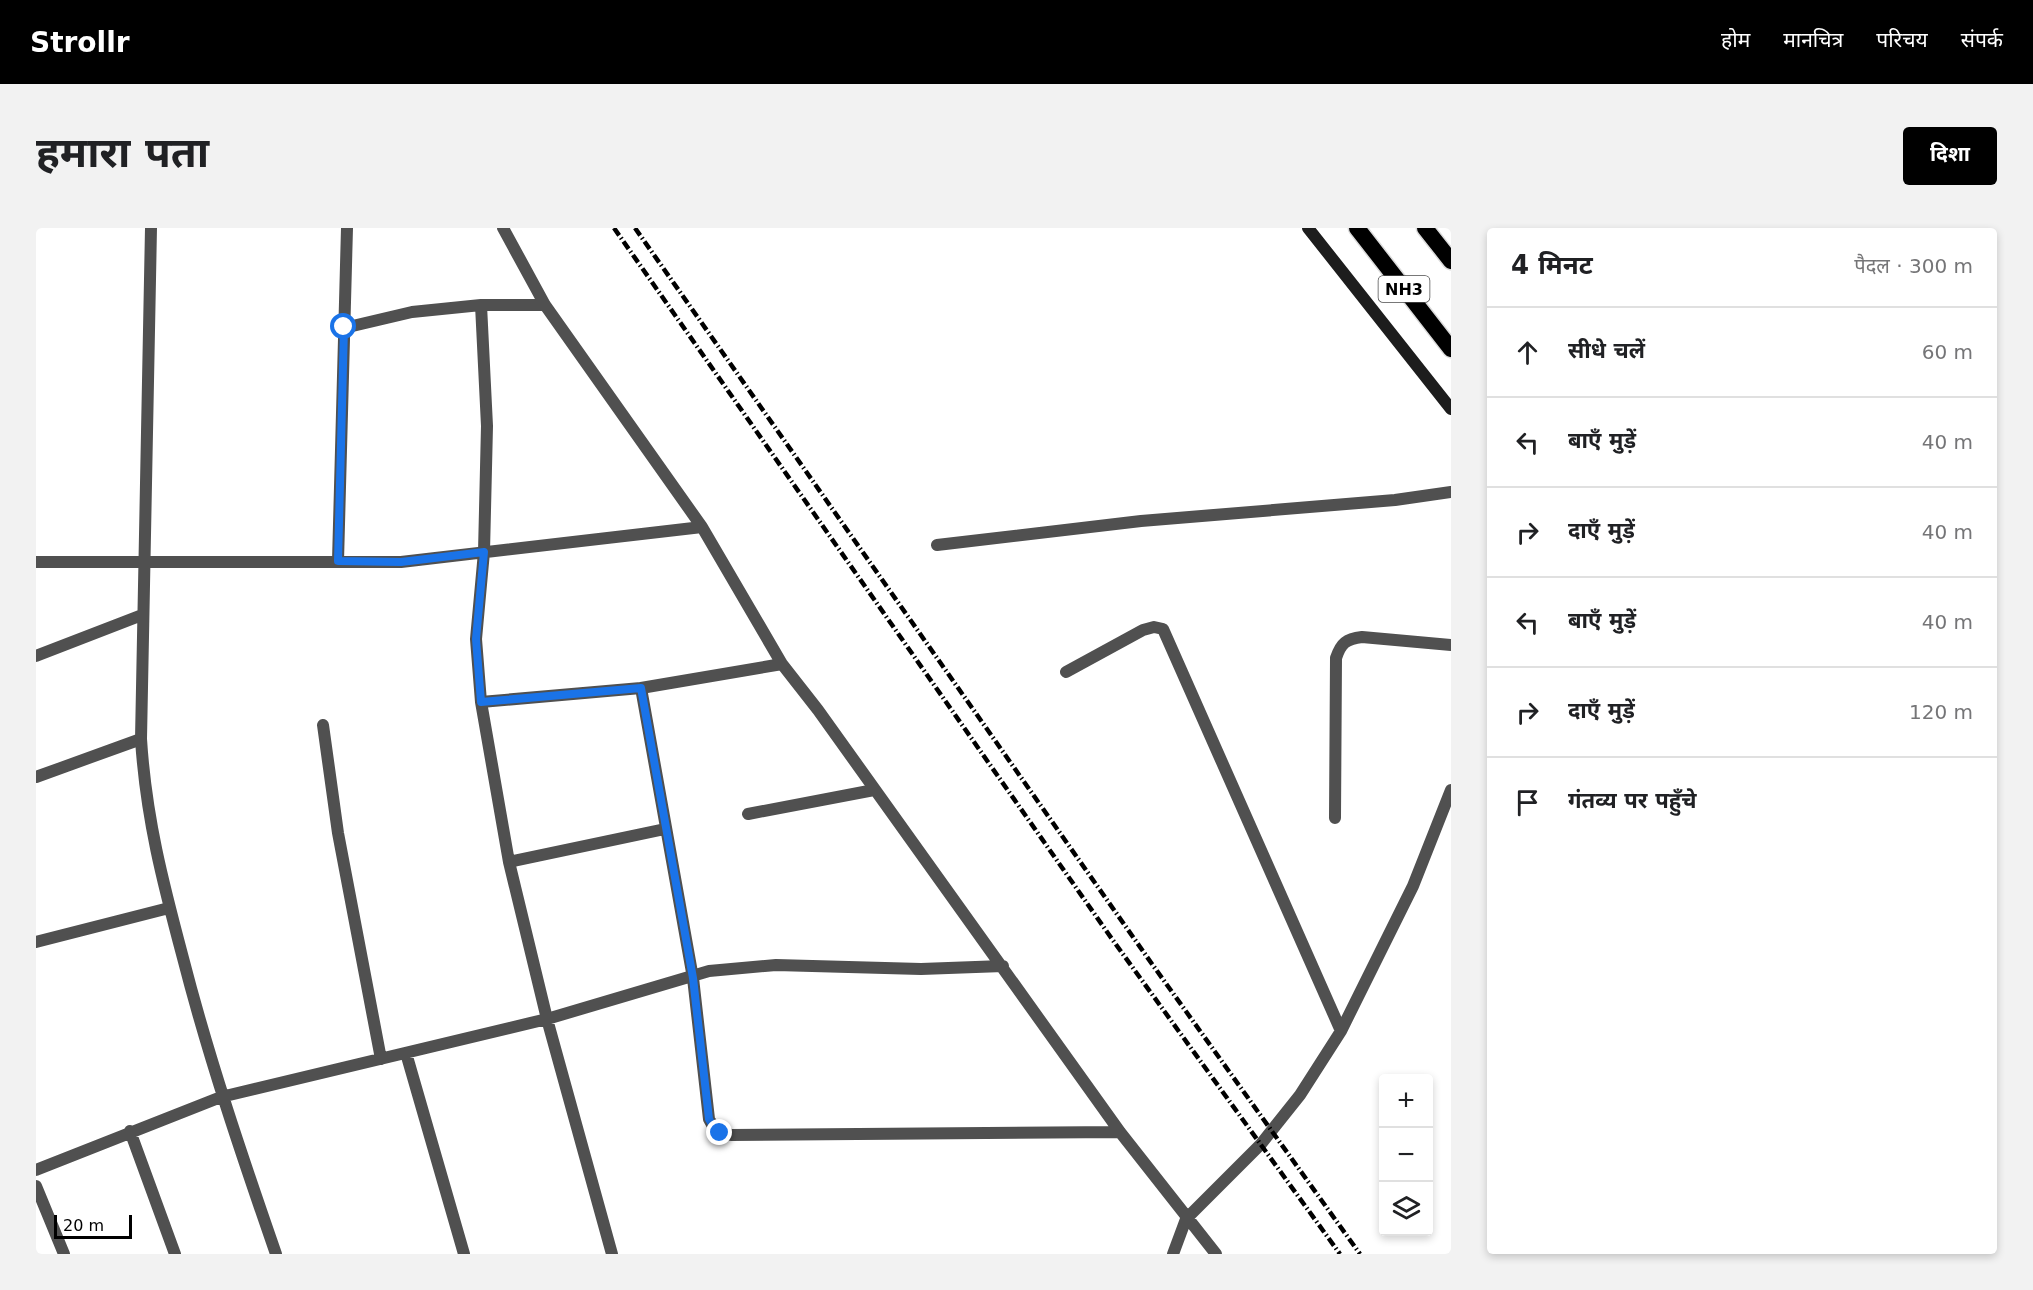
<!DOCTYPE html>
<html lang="hi">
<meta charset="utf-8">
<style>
:root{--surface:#fff;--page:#f2f2f2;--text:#202124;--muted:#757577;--line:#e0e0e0;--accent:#000}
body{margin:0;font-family:"DejaVu Sans","Noto Sans Devanagari",sans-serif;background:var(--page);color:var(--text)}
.controls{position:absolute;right:18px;bottom:18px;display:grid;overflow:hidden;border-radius:6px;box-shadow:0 3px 9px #0003}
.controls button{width:54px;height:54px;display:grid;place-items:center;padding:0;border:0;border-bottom:2px solid var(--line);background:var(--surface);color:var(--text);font:30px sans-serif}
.scale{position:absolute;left:18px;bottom:15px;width:78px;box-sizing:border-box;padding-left:6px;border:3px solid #000;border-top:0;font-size:16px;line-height:21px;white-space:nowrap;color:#000;-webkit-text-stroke:4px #fff;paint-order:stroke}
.stop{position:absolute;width:18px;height:18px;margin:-14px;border:4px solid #1a73e8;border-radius:50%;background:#fff}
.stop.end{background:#1a73e8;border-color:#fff;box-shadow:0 2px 6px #0008}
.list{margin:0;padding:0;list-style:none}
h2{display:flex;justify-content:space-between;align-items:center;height:78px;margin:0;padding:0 24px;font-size:26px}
h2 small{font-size:20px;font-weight:400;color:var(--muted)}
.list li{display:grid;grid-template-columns:39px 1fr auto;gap:18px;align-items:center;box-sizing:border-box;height:90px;padding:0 24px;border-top:2px solid var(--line)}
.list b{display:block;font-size:22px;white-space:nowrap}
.list em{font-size:20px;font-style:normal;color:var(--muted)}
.icon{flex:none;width:33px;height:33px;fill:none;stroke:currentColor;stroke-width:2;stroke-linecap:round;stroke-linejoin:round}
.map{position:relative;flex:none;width:1415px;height:1026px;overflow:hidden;border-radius:6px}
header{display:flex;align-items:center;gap:36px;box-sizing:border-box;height:84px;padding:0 30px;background:var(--accent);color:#fff}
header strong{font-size:28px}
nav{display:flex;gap:33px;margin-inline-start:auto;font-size:21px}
.intro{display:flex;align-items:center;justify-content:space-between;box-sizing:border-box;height:144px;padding:0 36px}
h1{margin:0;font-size:42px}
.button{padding:15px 27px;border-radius:6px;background:var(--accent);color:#fff;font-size:21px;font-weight:700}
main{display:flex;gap:36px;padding:0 36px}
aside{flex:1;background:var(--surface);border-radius:6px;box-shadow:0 3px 9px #0003}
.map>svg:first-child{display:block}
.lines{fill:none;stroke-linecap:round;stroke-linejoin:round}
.trunk-casing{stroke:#dbdbdb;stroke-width:19}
.minor{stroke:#505050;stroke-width:12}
.secondary{stroke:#1d1d1d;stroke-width:12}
.trunk{stroke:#000;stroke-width:16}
.rail{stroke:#000;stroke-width:4.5;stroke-dasharray:9 3 1.5 3;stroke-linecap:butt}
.route{stroke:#1a73e8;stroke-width:8}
.labels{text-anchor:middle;stroke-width:6;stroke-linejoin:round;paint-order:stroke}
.shield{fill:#fff;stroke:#4c4c4c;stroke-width:1.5}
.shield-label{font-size:16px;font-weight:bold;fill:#000}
</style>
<header>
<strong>Strollr</strong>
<nav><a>होम</a><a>मानचित्र</a><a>परिचय</a><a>संपर्क</a></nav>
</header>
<div class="intro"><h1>हमारा पता</h1><a class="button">दिशा</a></div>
<main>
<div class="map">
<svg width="1415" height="1026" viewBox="0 0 1415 1026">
<rect width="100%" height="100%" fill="#fff"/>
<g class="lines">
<g class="trunk-casing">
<path id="trunk" d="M 1321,0 L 1415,121
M 1389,0 L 1415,33"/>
</g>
<path class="minor" d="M 115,0 L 105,511 C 110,590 127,655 147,730 C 173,831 206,928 240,1026
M 467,0 L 509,77 L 666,299
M 445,77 L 451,198 L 448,324 L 440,411 L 445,474 L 473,634 L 511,791 L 576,1026
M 308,100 L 376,84 L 445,77 L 509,77
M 901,317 L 1105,293 L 1359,272 L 1415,264
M 302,333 L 311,0
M 0,334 L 365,334 L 666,299 L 746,436 L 782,482 L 1084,904 L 1180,1026
M 0,428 L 106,387
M 1030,444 L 1107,402 L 1118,399 L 1127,401 L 1305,803
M 605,460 L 657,750 L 673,891 L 678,900 L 695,907 L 1084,904
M 445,474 L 605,460 L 746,436
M 287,497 L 302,605 L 345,831
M 0,549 L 105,511
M 712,586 L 838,562
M 1299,590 L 1300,430 C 1305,415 1310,411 1326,409 L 1415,417
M 473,634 L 629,601
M 0,714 L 133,680
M 370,825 L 428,1026
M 94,903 L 139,1026
M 0,942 L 185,869 L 511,791 L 673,743 L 740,737 L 885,741 L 967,738
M 0,958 L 28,1026
M 1137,1026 L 1150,991 L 1225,916 L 1264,867 L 1305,803 L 1377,658 L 1415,562"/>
<path class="secondary" d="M 1272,0 L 1415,181"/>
<use href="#trunk" class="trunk"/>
<path class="rail" d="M 578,0 L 1076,711 L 1304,1026
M 599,0 L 1116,736 L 1324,1026"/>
</g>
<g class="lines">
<path class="route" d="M 308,99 L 302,333 L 365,334 L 448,324 L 440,411 L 445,474 L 605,460 L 657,750 L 673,891 L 678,900 L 684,905"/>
</g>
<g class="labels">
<rect class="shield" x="1342.5" y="48" width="51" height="26" rx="4.5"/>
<g class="shield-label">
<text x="1368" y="67">NH3</text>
</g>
</g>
</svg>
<div class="controls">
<button>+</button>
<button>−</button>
<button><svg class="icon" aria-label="layers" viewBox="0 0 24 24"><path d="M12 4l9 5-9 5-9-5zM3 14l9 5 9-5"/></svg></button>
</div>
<div class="scale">20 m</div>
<div class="stop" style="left:308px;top:99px"></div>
<div class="stop end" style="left:684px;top:905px"></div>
</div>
<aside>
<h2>4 मिनट<small>पैदल · 300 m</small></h2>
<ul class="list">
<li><svg class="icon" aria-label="ahead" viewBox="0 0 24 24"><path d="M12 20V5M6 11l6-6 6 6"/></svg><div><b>सीधे चलें</b></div><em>60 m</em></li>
<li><svg class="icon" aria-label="left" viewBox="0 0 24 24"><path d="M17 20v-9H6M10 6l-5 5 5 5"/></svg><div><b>बाएँ मुड़ें</b></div><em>40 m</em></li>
<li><svg class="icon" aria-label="right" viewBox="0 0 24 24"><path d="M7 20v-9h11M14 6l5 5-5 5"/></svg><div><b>दाएँ मुड़ें</b></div><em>40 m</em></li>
<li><svg class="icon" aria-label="left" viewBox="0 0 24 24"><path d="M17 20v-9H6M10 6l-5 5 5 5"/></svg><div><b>बाएँ मुड़ें</b></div><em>40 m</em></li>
<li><svg class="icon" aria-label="right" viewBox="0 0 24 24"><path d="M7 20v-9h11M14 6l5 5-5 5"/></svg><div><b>दाएँ मुड़ें</b></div><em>120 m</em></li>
<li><svg class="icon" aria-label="arrive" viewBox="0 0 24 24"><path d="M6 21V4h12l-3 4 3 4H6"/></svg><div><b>गंतव्य पर पहुँचे</b></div></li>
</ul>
</aside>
</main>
